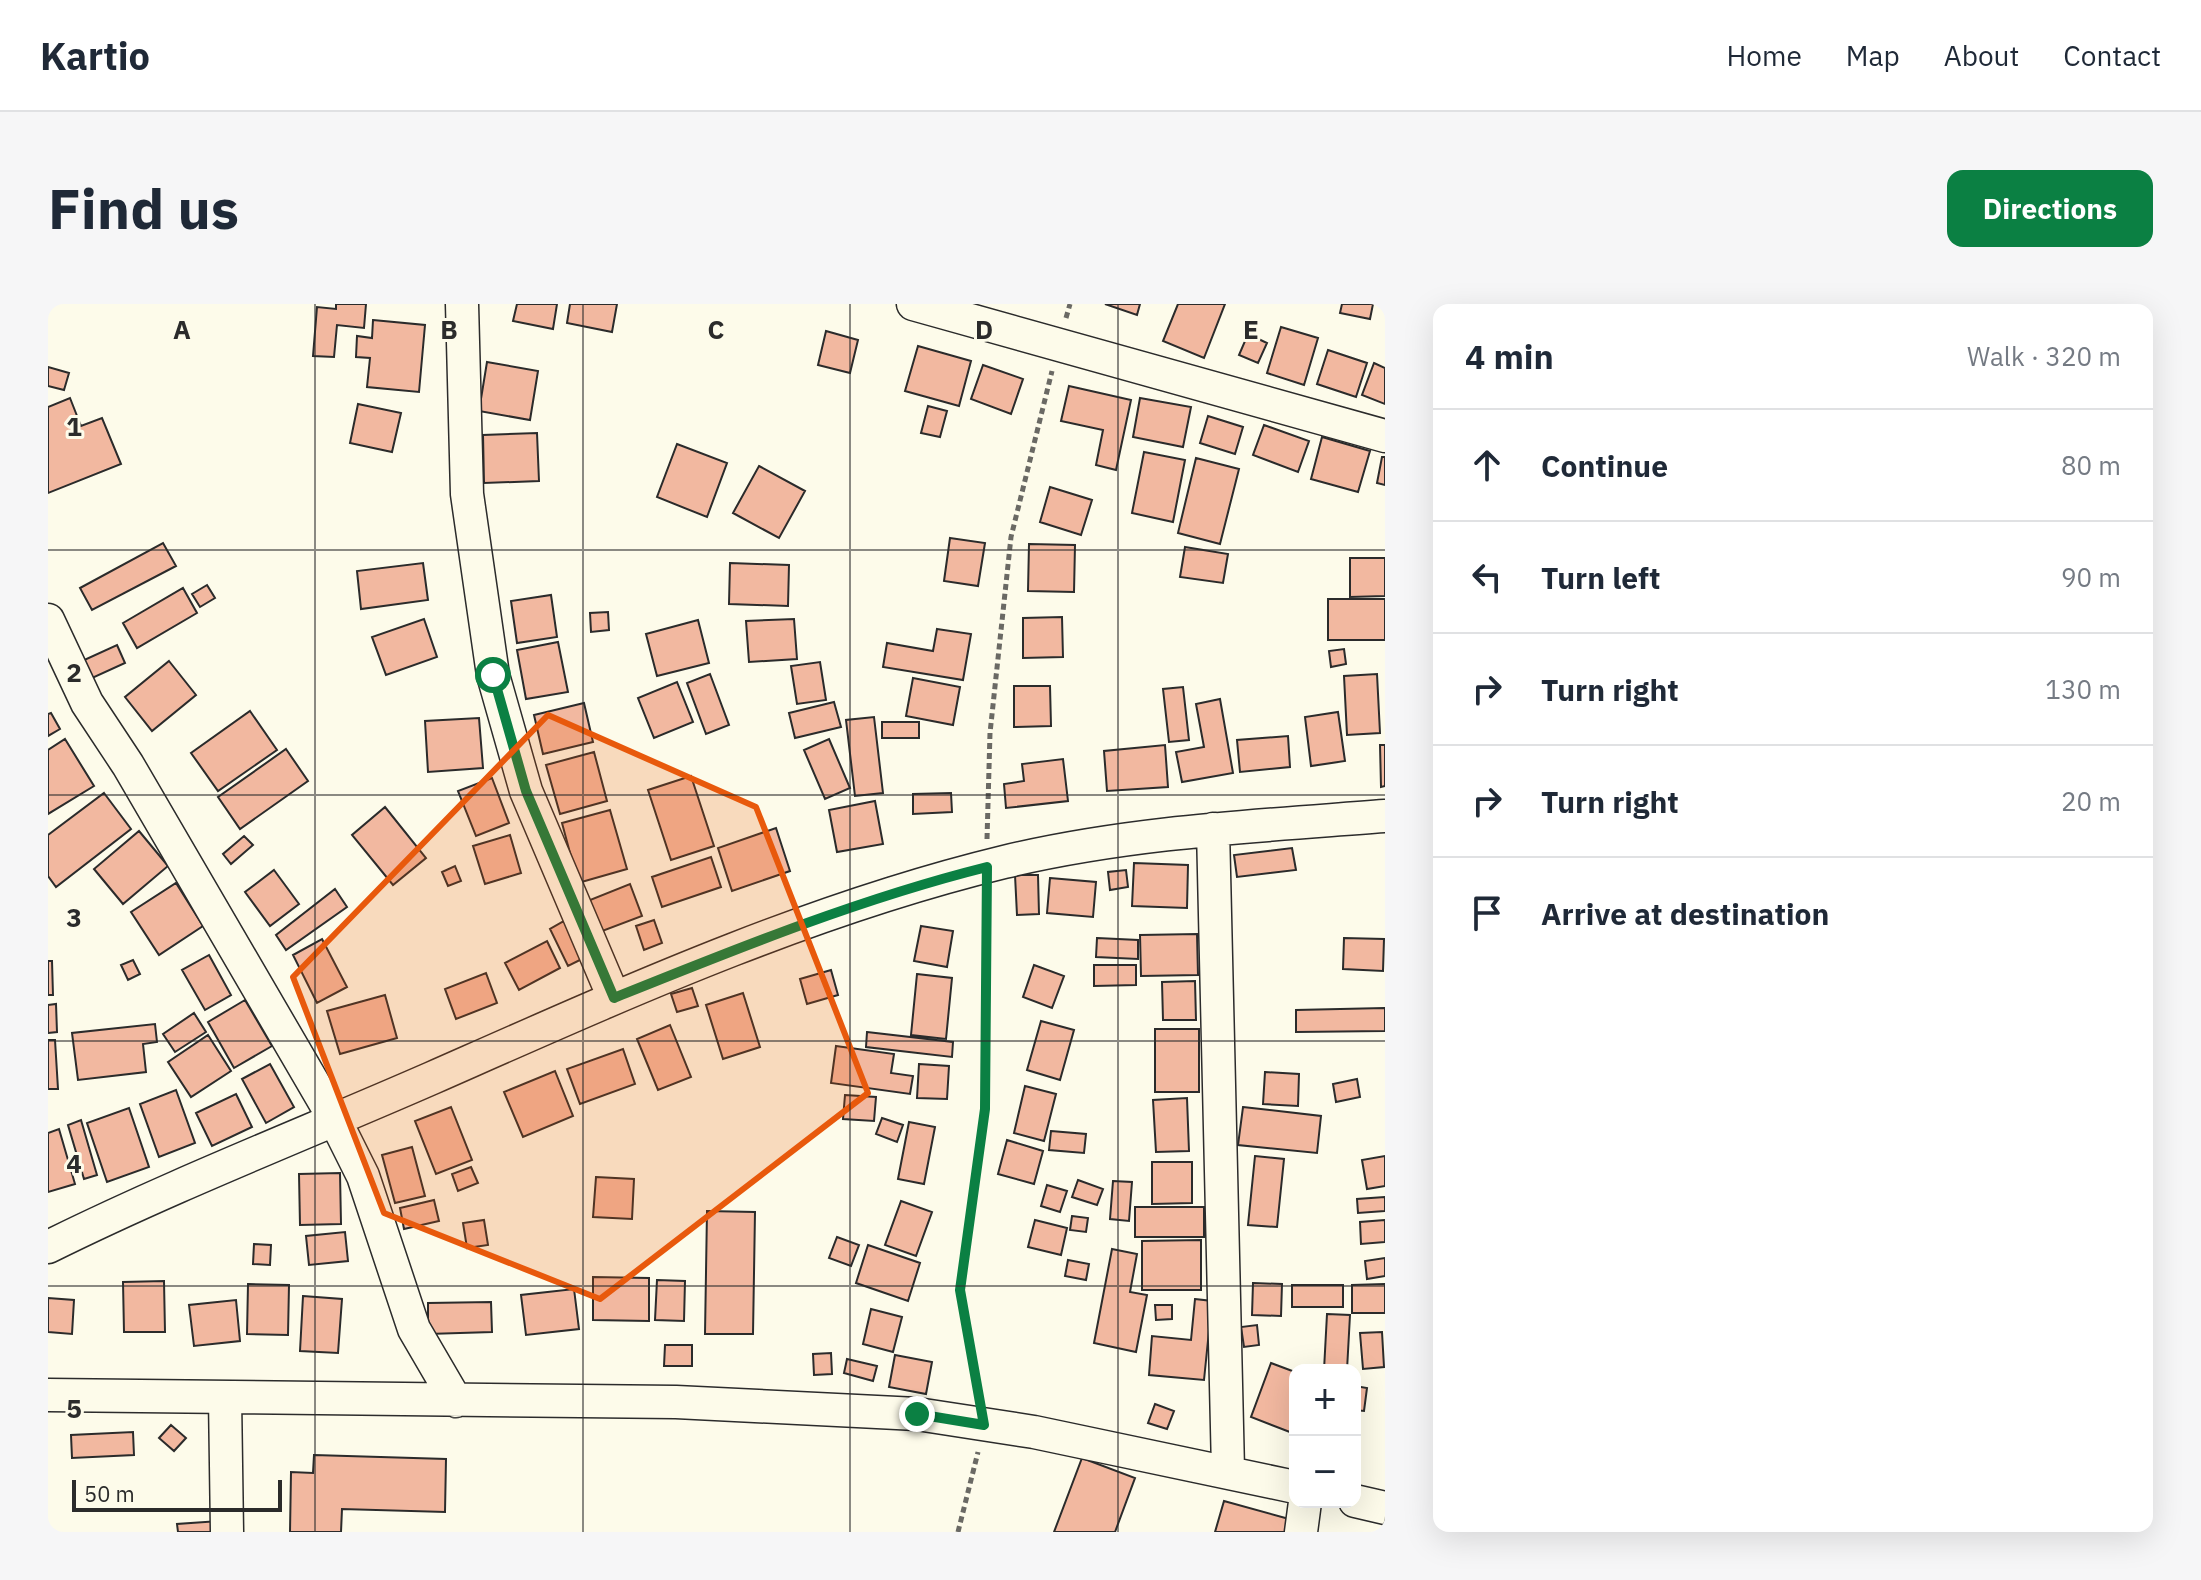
<!DOCTYPE html>
<meta charset="utf-8">
<style>
:root{--surface:#fff;--page:#f6f6f7;--text:#1f2937;--muted:#747a83;--line:#e0e1e3;--accent:#0b8043}
body{margin:0;font-family:"IBM Plex Sans",sans-serif;background:var(--page);color:var(--text)}
.controls{position:absolute;right:24px;bottom:24px;display:grid;overflow:hidden;border-radius:16px;box-shadow:0 8px 32px #0002}
.controls button{width:72px;height:72px;display:grid;place-items:center;padding:0;border:0;border-bottom:2px solid var(--line);background:var(--surface);color:var(--text);font:40px sans-serif}
.scale{position:absolute;left:24px;bottom:20px;width:210px;box-sizing:border-box;padding-left:8px;border:4px solid #2b2b2b;border-top:0;font-size:22px;line-height:28px;white-space:nowrap;color:#2b2b2b;-webkit-text-stroke:6px #fdfbea;paint-order:stroke}
.stop{position:absolute;width:24px;height:24px;margin:-18px;border:6px solid #0b8043;border-radius:50%;background:#fff}
.stop.end{background:#0b8043;border-color:#fff;box-shadow:0 2px 8px #0008}
.list{margin:0;padding:0;list-style:none}
h2{display:flex;justify-content:space-between;align-items:center;height:104px;margin:0;padding:0 32px;font-size:34px}
h2 small{font-size:26px;font-weight:400;color:var(--muted)}
.list li{display:grid;grid-template-columns:52px 1fr auto;gap:24px;align-items:center;box-sizing:border-box;height:112px;padding:0 32px;border-top:2px solid var(--line)}
.list b{display:block;font-size:30px;white-space:nowrap}
.list em{font-size:26px;font-style:normal;color:var(--muted)}
.icon{flex:none;width:44px;height:44px;fill:none;stroke:currentColor;stroke-width:2;stroke-linecap:round;stroke-linejoin:round}
.map{position:relative;flex:none;width:1337px;height:1228px;overflow:hidden;border-radius:16px}
header{display:flex;align-items:center;gap:48px;box-sizing:border-box;height:112px;padding:0 40px;background:var(--surface);border-bottom:2px solid var(--line)}
header strong{font-size:38px}
nav{display:flex;gap:44px;margin-inline-start:auto;font-size:28px}
.intro{display:flex;align-items:center;justify-content:space-between;box-sizing:border-box;height:192px;padding:0 48px}
h1{margin:0;font-size:56px}
.button{padding:20px 36px;border-radius:16px;background:var(--accent);color:#fff;font-size:28px;font-weight:700}
main{display:flex;gap:48px;padding:0 48px}
aside{flex:1;background:var(--surface);border-radius:16px;box-shadow:0 8px 32px #0002}
.map>svg:first-child{display:block}
.building{fill:#f2b8a0;stroke:#2b2b2b;stroke-width:2}
.lines{fill:none;stroke-linecap:round;stroke-linejoin:round}
.minor-casing{stroke:#2b2b2b;stroke-width:35}
.path{stroke:#6a6964;stroke-width:5;stroke-dasharray:6 4;stroke-linecap:butt}
.minor{stroke:#fdfbea;stroke-width:32}
.route{stroke:#0b8043;stroke-width:10}
.marked{fill:#e8590c;fill-opacity:0.2;stroke:#e8590c;stroke-width:6;stroke-linejoin:round}
.grid{fill:none;stroke:#2b2b2b;stroke-width:2;stroke-opacity:0.55}
.grid-label{font-size:26px;text-anchor:middle;font-weight:bold;fill:#2b2b2b;stroke:#fdfbea;stroke-width:6;stroke-linejoin:round;paint-order:stroke}
</style>
<header>
<strong>Kartio</strong>
<nav><a>Home</a><a>Map</a><a>About</a><a>Contact</a></nav>
</header>
<div class="intro"><h1>Find us</h1><a class="button">Directions</a></div>
<main>
<div class="map">
<svg width="1337" height="1228" viewBox="0 0 1337 1228">
<rect width="100%" height="100%" fill="#fdfbea"/>
<path class="building" d="M 288,0 L 318,0 L 316,24 L 289,21 L 286,53 L 265,52 L 269,3 L 288,5 Z
M 469,0 L 509,0 L 505,25 L 465,17 Z
M 522,0 L 569,0 L 564,28 L 519,19 Z
M 1057,0 L 1092,0 L 1089,11 Z
M 1130,0 L 1177,0 L 1156,54 L 1115,37 Z
M 1294,0 L 1325,0 L 1322,15 L 1292,9 Z
M 325,16 L 377,21 L 371,88 L 319,83 L 322,54 L 308,53 L 309,32 L 324,34 Z
M 1233,23 L 1270,34 L 1256,81 L 1219,69 Z
M 778,27 L 810,36 L 802,69 L 770,61 Z
M 1200,30 L 1219,39 L 1210,59 L 1191,51 Z
M 870,42 L 923,57 L 911,102 L 857,87 Z
M 1280,46 L 1319,59 L 1308,93 L 1269,80 Z
M 439,58 L 490,67 L 482,116 L 431,107 Z
M 1326,59 L 1337,64 L 1337,100 L 1314,91 Z
M 935,61 L 975,75 L 963,110 L 923,95 Z
M 0,63 L 21,69 L 16,86 L 0,82 Z
M 1021,82 L 1083,96 L 1068,166 L 1048,161 L 1055,126 L 1013,117 Z
M 22,94 L 33,122 L 54,114 L 73,160 L 0,189 L 0,103 Z
M 1092,94 L 1143,103 L 1135,143 L 1085,133 Z
M 310,100 L 353,109 L 344,148 L 302,139 Z
M 880,102 L 899,107 L 892,133 L 873,129 Z
M 1160,112 L 1195,123 L 1187,150 L 1152,139 Z
M 1216,121 L 1261,137 L 1250,168 L 1205,151 Z
M 489,129 L 491,177 L 436,179 L 435,131 Z
M 1274,133 L 1322,147 L 1310,188 L 1263,175 Z
M 629,140 L 679,159 L 659,213 L 609,193 Z
M 1096,148 L 1137,156 L 1125,218 L 1084,209 Z
M 1334,153 L 1337,153 L 1337,181 L 1329,179 Z
M 1148,154 L 1191,165 L 1172,240 L 1130,229 Z
M 711,162 L 757,187 L 731,234 L 685,209 Z
M 1002,183 L 1044,196 L 1033,231 L 992,218 Z
M 902,234 L 937,239 L 930,282 L 896,277 Z
M 115,239 L 128,262 L 44,306 L 32,284 Z
M 981,240 L 1027,241 L 1026,288 L 980,287 Z
M 1137,243 L 1180,250 L 1175,279 L 1132,273 Z
M 1302,254 L 1337,254 L 1337,292 L 1302,293 Z
M 375,259 L 380,296 L 313,305 L 309,267 Z
M 682,259 L 741,261 L 740,302 L 681,300 Z
M 159,281 L 167,294 L 152,303 L 144,290 Z
M 135,284 L 149,309 L 89,344 L 75,319 Z
M 503,291 L 509,333 L 469,339 L 463,297 Z
M 1280,295 L 1337,295 L 1337,336 L 1280,336 Z
M 560,308 L 561,326 L 543,328 L 542,309 Z
M 1014,313 L 1015,353 L 975,354 L 975,314 Z
M 376,315 L 389,353 L 338,371 L 324,333 Z
M 746,315 L 749,355 L 701,358 L 698,317 Z
M 650,316 L 661,359 L 609,372 L 598,330 Z
M 889,325 L 923,330 L 915,376 L 835,363 L 839,339 L 885,347 Z
M 510,338 L 520,388 L 478,395 L 469,346 Z
M 69,341 L 77,359 L 42,375 L 34,357 Z
M 1296,345 L 1298,360 L 1283,363 L 1281,347 Z
M 121,357 L 148,391 L 104,427 L 77,393 Z
M 772,358 L 778,396 L 749,400 L 743,362 Z
M 662,370 L 681,421 L 658,430 L 639,379 Z
M 1329,370 L 1332,429 L 1299,431 L 1296,372 Z
M 865,374 L 912,383 L 905,421 L 858,412 Z
M 629,378 L 645,418 L 606,434 L 590,394 Z
M 966,382 L 1002,382 L 1003,422 L 966,423 Z
M 1135,383 L 1141,436 L 1121,438 L 1115,385 Z
M 1172,395 L 1185,469 L 1134,478 L 1128,448 L 1156,443 L 1148,400 Z
M 786,398 L 793,423 L 747,434 L 741,409 Z
M 536,399 L 545,438 L 495,450 L 486,411 Z
M 202,407 L 229,446 L 170,487 L 143,449 Z
M 1290,408 L 1297,457 L 1263,462 L 1257,413 Z
M 3,409 L 12,425 L 0,432 L 0,410 Z
M 826,413 L 835,489 L 807,492 L 798,416 Z
M 431,414 L 435,464 L 380,468 L 377,417 Z
M 834,418 L 871,418 L 871,434 L 834,434 Z
M 1240,432 L 1242,463 L 1192,468 L 1189,436 Z
M 17,435 L 46,482 L 0,510 L 0,446 Z
M 781,435 L 802,484 L 777,495 L 756,446 Z
M 1117,441 L 1120,483 L 1059,487 L 1056,447 Z
M 1332,441 L 1337,441 L 1337,482 L 1333,483 Z
M 238,445 L 260,477 L 192,525 L 170,493 Z
M 546,448 L 559,497 L 512,510 L 498,461 Z
M 1015,455 L 1020,497 L 958,504 L 956,480 L 976,477 L 974,460 Z
M 643,472 L 666,542 L 623,556 L 600,486 Z
M 444,474 L 461,519 L 428,532 L 410,487 Z
M 56,489 L 83,525 L 8,583 L 0,572 L 0,531 Z
M 903,489 L 904,508 L 865,510 L 865,490 Z
M 827,497 L 835,540 L 789,548 L 781,506 Z
M 337,503 L 378,554 L 345,581 L 304,531 Z
M 562,506 L 579,565 L 530,579 L 514,519 Z
M 728,524 L 742,567 L 684,587 L 670,544 Z
M 91,527 L 120,562 L 75,600 L 46,565 Z
M 462,531 L 473,569 L 437,580 L 425,542 Z
M 196,532 L 205,541 L 183,560 L 175,550 Z
M 1244,544 L 1248,566 L 1189,573 L 1186,551 Z
M 663,553 L 673,583 L 614,603 L 604,573 Z
M 1086,559 L 1140,561 L 1139,604 L 1084,602 Z
M 407,562 L 413,577 L 400,582 L 394,568 Z
M 226,566 L 251,600 L 222,622 L 197,588 Z
M 1078,566 L 1080,583 L 1062,586 L 1060,568 Z
M 967,571 L 990,571 L 991,610 L 969,611 Z
M 1002,574 L 1048,578 L 1045,613 L 999,609 Z
M 128,579 L 155,622 L 111,651 L 83,608 Z
M 582,580 L 594,612 L 549,629 L 537,598 Z
M 287,585 L 299,603 L 238,646 L 228,631 Z
M 606,616 L 614,639 L 596,646 L 588,622 Z
M 516,617 L 534,655 L 520,662 L 502,625 Z
M 873,622 L 905,627 L 899,663 L 866,657 Z
M 1149,630 L 1150,671 L 1093,672 L 1092,631 Z
M 1049,634 L 1090,636 L 1090,655 L 1048,653 Z
M 1296,634 L 1336,635 L 1335,667 L 1295,665 Z
M 274,635 L 299,683 L 269,699 L 245,651 Z
M 499,637 L 512,664 L 471,686 L 457,659 Z
M 161,651 L 183,691 L 157,706 L 134,666 Z
M 85,656 L 92,670 L 80,676 L 73,661 Z
M 0,657 L 4,657 L 5,691 L 0,691 Z
M 986,661 L 1016,672 L 1004,704 L 975,693 Z
M 1046,661 L 1088,661 L 1088,681 L 1046,682 Z
M 783,666 L 790,691 L 759,700 L 752,675 Z
M 438,669 L 449,699 L 408,715 L 397,685 Z
M 869,670 L 904,674 L 898,735 L 863,731 Z
M 1147,677 L 1148,716 L 1115,716 L 1114,678 Z
M 644,684 L 650,702 L 629,708 L 623,690 Z
M 695,689 L 712,743 L 675,755 L 658,701 Z
M 337,691 L 349,734 L 292,750 L 279,707 Z
M 197,696 L 224,742 L 186,764 L 160,718 Z
M 8,700 L 9,728 L 0,729 L 0,701 Z
M 1337,704 L 1337,727 L 1248,728 L 1248,706 Z
M 146,709 L 158,728 L 127,748 L 115,730 Z
M 993,717 L 1026,726 L 1012,776 L 979,766 Z
M 107,720 L 109,738 L 95,740 L 98,768 L 30,776 L 24,729 Z
M 622,721 L 643,773 L 610,786 L 589,735 Z
M 1107,725 L 1151,725 L 1151,788 L 1107,788 Z
M 819,728 L 905,738 L 904,753 L 818,743 Z
M 160,731 L 183,767 L 143,793 L 120,758 Z
M 0,736 L 7,736 L 10,785 L 0,785 Z
M 788,742 L 846,750 L 843,769 L 865,772 L 862,790 L 783,779 Z
M 575,745 L 587,780 L 532,800 L 519,765 Z
M 222,760 L 246,803 L 218,819 L 194,775 Z
M 871,760 L 901,762 L 899,795 L 869,794 Z
M 507,767 L 525,812 L 475,833 L 456,788 Z
M 1217,768 L 1251,770 L 1250,802 L 1215,800 Z
M 1309,775 L 1312,793 L 1288,798 L 1285,780 Z
M 977,782 L 1008,790 L 996,837 L 966,829 Z
M 128,786 L 147,839 L 111,853 L 92,800 Z
M 188,790 L 204,823 L 164,842 L 148,809 Z
M 797,791 L 828,793 L 826,817 L 795,815 Z
M 1139,794 L 1141,847 L 1108,848 L 1105,796 Z
M 403,803 L 424,856 L 388,870 L 367,817 Z
M 1195,803 L 1273,812 L 1269,849 L 1190,841 Z
M 81,804 L 101,863 L 59,878 L 39,819 Z
M 834,814 L 855,821 L 849,838 L 828,830 Z
M 33,816 L 49,871 L 36,875 L 20,821 Z
M 861,818 L 887,823 L 876,880 L 850,875 Z
M 11,825 L 27,880 L 0,888 L 0,829 Z
M 1003,827 L 1038,830 L 1036,849 L 1001,846 Z
M 959,836 L 995,847 L 986,880 L 950,870 Z
M 364,843 L 377,892 L 347,899 L 334,851 Z
M 1207,852 L 1236,855 L 1229,923 L 1200,921 Z
M 1337,852 L 1337,882 L 1319,885 L 1314,856 Z
M 1104,858 L 1144,858 L 1144,899 L 1104,900 Z
M 423,863 L 430,879 L 410,887 L 404,870 Z
M 292,869 L 293,920 L 252,921 L 251,870 Z
M 548,873 L 586,875 L 584,915 L 545,913 Z
M 1030,876 L 1055,885 L 1049,901 L 1024,893 Z
M 1065,877 L 1084,878 L 1081,917 L 1062,915 Z
M 999,881 L 1019,887 L 1012,908 L 993,902 Z
M 1337,893 L 1337,907 L 1310,909 L 1309,895 Z
M 386,896 L 391,917 L 356,925 L 352,904 Z
M 853,897 L 884,908 L 868,952 L 837,941 Z
M 1087,903 L 1156,903 L 1156,933 L 1087,933 Z
M 659,907 L 707,908 L 705,1030 L 657,1030 Z
M 1024,912 L 1040,914 L 1038,928 L 1022,926 Z
M 436,916 L 440,941 L 419,944 L 415,919 Z
M 987,916 L 1019,924 L 1013,951 L 980,943 Z
M 1337,916 L 1337,938 L 1313,940 L 1312,918 Z
M 297,928 L 300,957 L 261,961 L 258,932 Z
M 789,933 L 811,941 L 803,962 L 781,954 Z
M 1153,936 L 1153,986 L 1094,986 L 1094,937 Z
M 206,940 L 223,941 L 222,961 L 205,960 Z
M 820,941 L 872,959 L 860,997 L 808,979 Z
M 1064,945 L 1089,950 L 1082,988 L 1099,991 L 1088,1048 L 1046,1039 Z
M 1337,954 L 1337,972 L 1319,975 L 1317,957 Z
M 1020,956 L 1041,960 L 1038,976 L 1017,972 Z
M 545,973 L 601,974 L 601,1017 L 545,1016 Z
M 609,976 L 637,977 L 636,1017 L 607,1016 Z
M 116,977 L 117,1028 L 76,1028 L 75,978 Z
M 1205,979 L 1234,980 L 1233,1012 L 1204,1011 Z
M 200,980 L 241,981 L 240,1031 L 199,1030 Z
M 1337,980 L 1337,1009 L 1304,1009 L 1304,981 Z
M 1244,981 L 1295,981 L 1295,1003 L 1244,1003 Z
M 526,985 L 531,1025 L 478,1031 L 473,991 Z
M 255,992 L 294,995 L 290,1049 L 252,1047 Z
M 0,994 L 26,996 L 24,1030 L 0,1028 Z
M 1147,995 L 1164,997 L 1156,1076 L 1101,1071 L 1104,1032 L 1143,1036 Z
M 188,996 L 192,1037 L 146,1042 L 141,1001 Z
M 443,998 L 444,1028 L 380,1030 L 380,999 Z
M 1107,1001 L 1124,1001 L 1124,1015 L 1108,1016 Z
M 823,1005 L 854,1013 L 845,1048 L 815,1040 Z
M 1279,1010 L 1302,1011 L 1299,1066 L 1276,1066 Z
M 1209,1021 L 1211,1041 L 1196,1043 L 1193,1023 Z
M 1334,1028 L 1336,1063 L 1315,1065 L 1312,1029 Z
M 617,1041 L 644,1041 L 644,1062 L 616,1062 Z
M 783,1049 L 784,1070 L 766,1071 L 765,1050 Z
M 847,1051 L 884,1058 L 878,1090 L 841,1083 Z
M 799,1055 L 829,1062 L 825,1077 L 796,1069 Z
M 1223,1059 L 1247,1068 L 1247,1130 L 1203,1113 Z
M 1307,1082 L 1319,1084 L 1316,1107 L 1307,1106 Z
M 1107,1100 L 1126,1107 L 1119,1125 L 1100,1119 Z
M 123,1121 L 138,1134 L 126,1147 L 111,1134 Z
M 85,1128 L 86,1151 L 24,1154 L 23,1131 Z
M 266,1151 L 398,1155 L 397,1208 L 294,1205 L 293,1228 L 242,1228 L 243,1168 L 265,1169 Z
M 1034,1154 L 1087,1174 L 1067,1228 L 1006,1228 Z
M 1176,1197 L 1241,1215 L 1237,1228 L 1167,1228 Z
M 171,1217 L 172,1228 L 130,1228 L 129,1220 Z"/>
<g class="lines">
<g class="minor-casing">
<path id="minor" d="M 414,0 L 419,190 L 445,371 L 478,487 L 566,694
M 865,0 L 1337,132
M 0,316 L 39,399 L 80,461 L 287,816 L 315,872 L 366,1025 L 408,1097
M 1165,525 L 1180,1166
M 0,943 C 125,881 256,830 384,774 C 570,692 758,606 956,558 C 1081,528 1209,522 1337,512
M 0,1091 L 628,1098 L 869,1110 L 986,1128 L 1247,1183
M 177,1093 L 179,1228
M 1307,1197 L 1337,1204
M 1253,1228 L 1257,1198"/>
</g>
<path class="path" d="M 1018,14 L 1022,0
M 939,535 L 942,429 L 963,233 L 1004,67
M 931,1091 L 912,986 L 937,805 L 939,593
M 910,1228 L 930,1148"/>
<use href="#minor" class="minor"/>
</g>
<g class="lines">
<path class="route" d="M 445,371 L 478,487 L 566,694 C 688,645 811,595 939,563 L 937,805 L 912,986 L 936,1121 L 869,1110"/>
</g>
<path class="marked" d="M 500,411 L 708,503 L 820,789 L 552,995 L 336,909 L 245,673 Z"/>
<path class="grid" d="M 267,0 L 267,1228M 535,0 L 535,1228M 802,0 L 802,1228M 1070,0 L 1070,1228M 0,246 L 1337,246M 0,491 L 1337,491M 0,737 L 1337,737M 0,982 L 1337,982"/>
<g class="grid-label">
<text x="134" y="35">A</text>
<text x="401" y="35">B</text>
<text x="668" y="35">C</text>
<text x="936" y="35">D</text>
<text x="1203" y="35">E</text>
<text x="26" y="132">1</text>
<text x="26" y="378">2</text>
<text x="26" y="623">3</text>
<text x="26" y="869">4</text>
<text x="26" y="1114">5</text>
</g>
</svg>
<div class="controls">
<button>+</button>
<button>−</button>
</div>
<div class="scale">50 m</div>
<div class="stop" style="left:445px;top:371px"></div>
<div class="stop end" style="left:869px;top:1110px"></div>
</div>
<aside>
<h2>4 min<small>Walk · 320 m</small></h2>
<ul class="list">
<li><svg class="icon" aria-label="ahead" viewBox="0 0 24 24"><path d="M12 20V5M6 11l6-6 6 6"/></svg><div><b>Continue</b></div><em>80 m</em></li>
<li><svg class="icon" aria-label="left" viewBox="0 0 24 24"><path d="M17 20v-9H6M10 6l-5 5 5 5"/></svg><div><b>Turn left</b></div><em>90 m</em></li>
<li><svg class="icon" aria-label="right" viewBox="0 0 24 24"><path d="M7 20v-9h11M14 6l5 5-5 5"/></svg><div><b>Turn right</b></div><em>130 m</em></li>
<li><svg class="icon" aria-label="right" viewBox="0 0 24 24"><path d="M7 20v-9h11M14 6l5 5-5 5"/></svg><div><b>Turn right</b></div><em>20 m</em></li>
<li><svg class="icon" aria-label="arrive" viewBox="0 0 24 24"><path d="M6 21V4h12l-3 4 3 4H6"/></svg><div><b>Arrive at destination</b></div></li>
</ul>
</aside>
</main>
